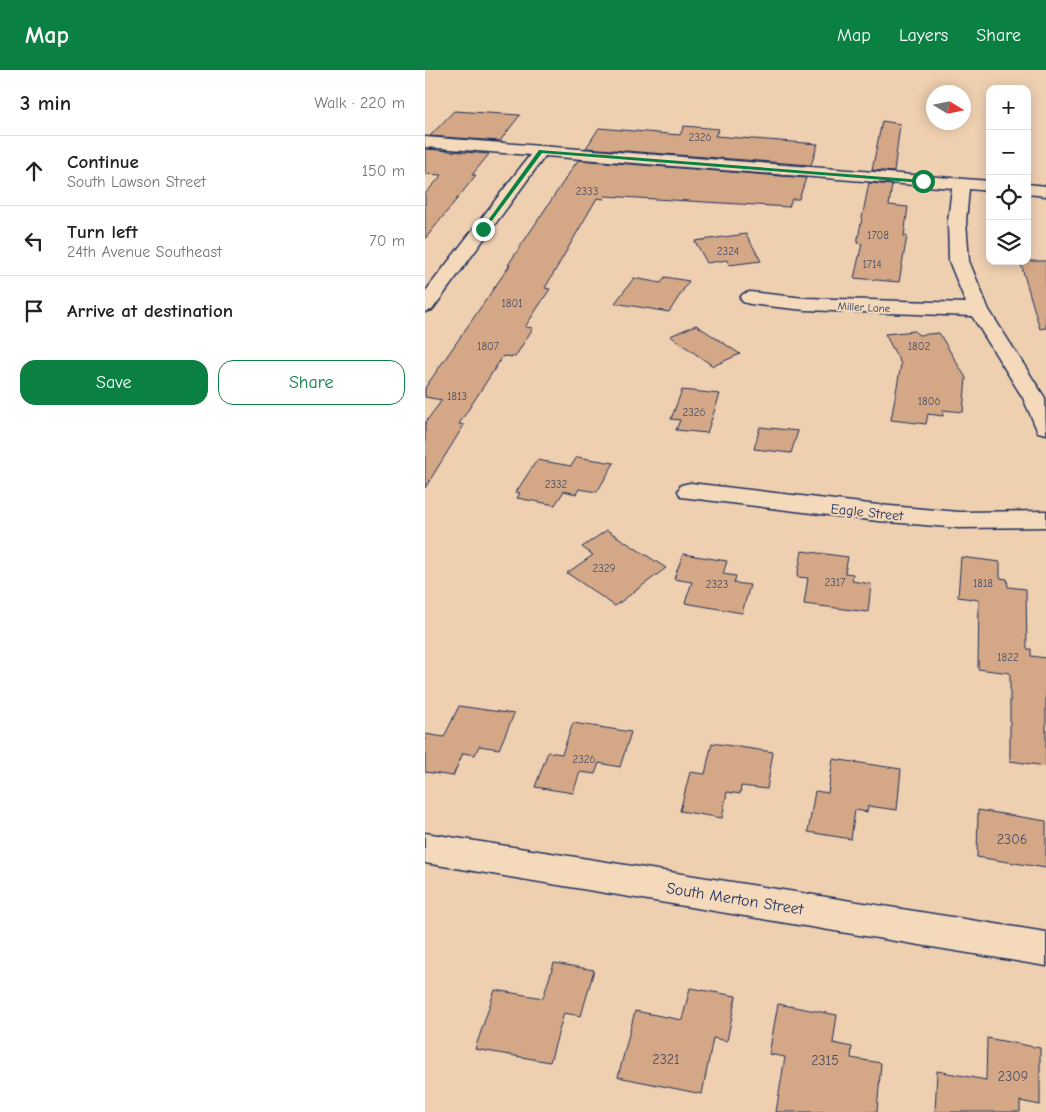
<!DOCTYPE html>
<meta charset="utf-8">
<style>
:root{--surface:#fff;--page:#f6f6f6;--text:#222;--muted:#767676;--line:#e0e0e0;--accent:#0b8043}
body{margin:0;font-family:"Comic Neue",sans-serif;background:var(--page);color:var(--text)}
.controls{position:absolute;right:15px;top:15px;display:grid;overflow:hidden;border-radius:10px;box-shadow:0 2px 12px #0003}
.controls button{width:45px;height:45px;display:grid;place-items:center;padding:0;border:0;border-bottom:1px solid var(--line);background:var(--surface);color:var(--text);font:25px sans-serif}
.compass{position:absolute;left:501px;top:15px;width:45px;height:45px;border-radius:50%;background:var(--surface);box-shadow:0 2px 12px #0003;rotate:100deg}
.stop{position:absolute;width:15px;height:15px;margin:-11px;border:4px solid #0b8043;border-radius:50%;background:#fff}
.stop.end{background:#0b8043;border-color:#fff;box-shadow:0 1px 5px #0008}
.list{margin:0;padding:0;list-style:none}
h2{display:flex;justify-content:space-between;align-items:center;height:65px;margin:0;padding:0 20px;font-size:21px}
h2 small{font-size:16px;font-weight:400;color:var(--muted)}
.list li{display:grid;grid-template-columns:32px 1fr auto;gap:15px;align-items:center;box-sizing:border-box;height:70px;padding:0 20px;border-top:1px solid var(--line)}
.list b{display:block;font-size:19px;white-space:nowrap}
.list p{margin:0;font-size:16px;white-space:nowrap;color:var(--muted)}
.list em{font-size:16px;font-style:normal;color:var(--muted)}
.actions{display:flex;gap:10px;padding:15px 20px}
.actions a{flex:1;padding:11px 0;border:1px solid var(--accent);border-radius:15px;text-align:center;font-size:18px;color:var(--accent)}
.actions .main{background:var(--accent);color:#fff}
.icon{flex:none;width:28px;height:28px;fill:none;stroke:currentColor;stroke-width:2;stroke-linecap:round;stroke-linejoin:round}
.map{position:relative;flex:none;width:621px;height:1042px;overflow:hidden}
header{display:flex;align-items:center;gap:30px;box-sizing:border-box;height:70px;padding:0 25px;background:var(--accent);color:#fff}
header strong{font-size:24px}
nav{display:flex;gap:28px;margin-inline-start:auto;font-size:18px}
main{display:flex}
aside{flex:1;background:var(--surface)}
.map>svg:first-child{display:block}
.building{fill:#d4a886;stroke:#1b2f5e}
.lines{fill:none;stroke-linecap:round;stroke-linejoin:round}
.street-casing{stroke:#1b2f5e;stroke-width:3}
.street{fill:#f4d9bb;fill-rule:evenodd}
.route{fill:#0b8043}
.labels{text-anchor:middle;stroke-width:4;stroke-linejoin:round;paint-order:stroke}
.number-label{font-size:11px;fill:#494d68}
.far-street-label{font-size:11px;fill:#1b2f5e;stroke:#f4d9bb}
.street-label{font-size:14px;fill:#1b2f5e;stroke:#f4d9bb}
.near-number-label{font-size:14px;fill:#494d68}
.near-street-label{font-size:16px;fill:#1b2f5e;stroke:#f4d9bb}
</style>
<header>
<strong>Map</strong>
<nav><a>Map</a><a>Layers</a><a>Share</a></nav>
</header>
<main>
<aside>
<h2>3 min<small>Walk · 220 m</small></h2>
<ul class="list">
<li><svg class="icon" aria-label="ahead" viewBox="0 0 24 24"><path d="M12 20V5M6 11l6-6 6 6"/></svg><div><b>Continue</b><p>South Lawson Street</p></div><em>150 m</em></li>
<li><svg class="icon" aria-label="left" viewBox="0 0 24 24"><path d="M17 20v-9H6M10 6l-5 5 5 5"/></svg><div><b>Turn left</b><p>24th Avenue Southeast</p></div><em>70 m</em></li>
<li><svg class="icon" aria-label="arrive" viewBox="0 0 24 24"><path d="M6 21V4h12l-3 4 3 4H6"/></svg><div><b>Arrive at destination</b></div></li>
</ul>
<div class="actions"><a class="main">Save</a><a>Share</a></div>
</aside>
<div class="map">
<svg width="621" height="1042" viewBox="0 0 621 1042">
<rect width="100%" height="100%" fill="#eecfb0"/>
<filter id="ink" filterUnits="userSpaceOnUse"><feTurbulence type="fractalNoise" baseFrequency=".02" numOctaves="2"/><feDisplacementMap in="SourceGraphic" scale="10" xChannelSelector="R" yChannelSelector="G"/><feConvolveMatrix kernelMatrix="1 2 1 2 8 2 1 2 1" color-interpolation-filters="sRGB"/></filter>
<g filter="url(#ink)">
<path class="building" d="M 29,41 L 95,45 L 75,71 L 5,66 Z
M 457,51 L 475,54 L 469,102 L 447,100 Z
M 259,56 L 294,59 L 290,66 L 393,74 L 386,95 L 161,78 L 174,58 L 255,65 Z
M 0,79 L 64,84 L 47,105 L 51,105 L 0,169 L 0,124 L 17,105 L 0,104 Z
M 153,90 L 381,108 L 374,129 L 367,129 L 364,137 L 180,126 L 179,129 L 172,128 L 120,218 L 125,219 L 100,257 L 108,258 L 90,287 L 78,286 L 34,354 L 39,355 L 0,418 L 0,353 L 17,330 L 0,327 L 0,318 L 85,195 L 83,195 Z
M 444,113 L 467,115 L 464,135 L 483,137 L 479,166 L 482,166 L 474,212 L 429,208 L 437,174 L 432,173 Z
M 321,164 L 336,191 L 304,195 L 302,190 L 282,193 L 270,171 Z
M 595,191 L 621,191 L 621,258 L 615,259 Z
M 240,207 L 264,211 L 244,242 L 190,233 L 209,208 L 236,213 Z
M 271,255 L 315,284 L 288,296 L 245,266 Z
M 490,261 L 493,265 L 514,263 L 541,308 L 538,342 L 518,340 L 518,346 L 503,344 L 501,354 L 466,350 L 476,294 L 460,264 Z
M 257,320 L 295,324 L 282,363 L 251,360 L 255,350 L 246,349 Z
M 335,357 L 373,361 L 366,383 L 329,379 Z
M 152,387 L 189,393 L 172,422 L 154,419 L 151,424 L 139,421 L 130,435 L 92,428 L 95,423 L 91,422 L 112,390 L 146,396 Z
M 182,460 L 241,498 L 190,536 L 142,503 L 168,485 L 157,477 Z
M 377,481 L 423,487 L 420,503 L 428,504 L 427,511 L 446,514 L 443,542 L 379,534 L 383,508 L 372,507 Z
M 258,484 L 302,491 L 298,504 L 311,506 L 309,513 L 325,515 L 317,543 L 260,533 L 267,512 L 249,509 Z
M 536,487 L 575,492 L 575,508 L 582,509 L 583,517 L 601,519 L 602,579 L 606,579 L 606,586 L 621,588 L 621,696 L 585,691 L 585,603 L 553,599 L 554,530 L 533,527 Z
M 34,636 L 89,644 L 74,679 L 54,676 L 50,685 L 38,683 L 28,706 L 0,702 L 0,664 L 19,667 Z
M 148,653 L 206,662 L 195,697 L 174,693 L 170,704 L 155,702 L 148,723 L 110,717 L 123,682 L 137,684 Z
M 287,673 L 348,682 L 342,719 L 316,716 L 315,724 L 302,722 L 297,748 L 255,741 L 265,702 L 280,704 Z
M 408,689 L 476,699 L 472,740 L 443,736 L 442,742 L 430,740 L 426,769 L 383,762 L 390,721 L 403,723 Z
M 553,740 L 621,751 L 621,798 L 552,787 Z
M 129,893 L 169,900 L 156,946 L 139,943 L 125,992 L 50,979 L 70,920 L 118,928 Z
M 265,918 L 311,926 L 302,971 L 288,968 L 277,1024 L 193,1007 L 210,941 L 257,950 Z
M 353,934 L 412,945 L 408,973 L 427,977 L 426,988 L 456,993 L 452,1042 L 351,1042 L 360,987 L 344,984 Z
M 562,968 L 615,978 L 615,1035 L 595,1031 L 595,1042 L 510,1042 L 512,1001 L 561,1010 Z"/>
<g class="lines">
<g class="street-casing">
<path id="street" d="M 0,67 L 565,111 L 565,121 L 544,119 L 541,151 L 544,191 L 564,240 L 620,328 L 621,364 L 613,362 L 598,328 L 547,246 L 380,240 L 325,234 L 318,232 L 315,228 L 318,224 L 325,222 L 380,228 L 541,233 L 524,191 L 523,151 L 527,118 L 120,86 L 7,240 L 0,242 L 0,222 L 105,85 L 0,77 Z
M 602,114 L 621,116 L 621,126 L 602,124 Z
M 265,413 L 453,435 L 534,442 L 621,441 L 621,457 L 534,458 L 453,451 L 256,427 L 253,421 L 256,415 Z
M 0,763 L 621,862 L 621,896 L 0,793 Z"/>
</g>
<use href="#street" class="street"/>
</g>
</g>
<path class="route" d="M 114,80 L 498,110 L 500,111 L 498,113 L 117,83 L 60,160 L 56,160 Z"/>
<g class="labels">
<g class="number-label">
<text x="275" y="71">2326</text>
<text x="162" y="125">2333</text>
<text x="453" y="169">1708</text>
<text x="303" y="185">2324</text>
<text x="447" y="198">1714</text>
<text x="87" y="237">1801</text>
<text x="63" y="280">1807</text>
<text x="494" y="280">1802</text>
<text x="32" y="330">1813</text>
<text x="504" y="335">1806</text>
<text x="269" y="346">2326</text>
<text x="131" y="418">2332</text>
<text x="179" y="502">2329</text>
<text x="410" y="516">2317</text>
<text x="558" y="517">1818</text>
<text x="292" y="518">2323</text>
<text x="583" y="591">1822</text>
<text x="159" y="693">2326</text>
</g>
<g class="far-street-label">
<text transform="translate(439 237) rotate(3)" y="4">Miller Lane</text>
</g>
<g class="street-label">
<text transform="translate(442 442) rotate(6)" y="5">Eagle Street</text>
</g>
<g class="near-number-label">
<text x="587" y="774">2306</text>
<text x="241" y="994">2321</text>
<text x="400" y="995">2315</text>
<text x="588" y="1011">2309</text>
</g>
<g class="near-street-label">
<text transform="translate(310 828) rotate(9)" y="6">South Merton Street</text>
</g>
</g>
</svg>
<div class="controls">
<button>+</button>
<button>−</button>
<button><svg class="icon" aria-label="locate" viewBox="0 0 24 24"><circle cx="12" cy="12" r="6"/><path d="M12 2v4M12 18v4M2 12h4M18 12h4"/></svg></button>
<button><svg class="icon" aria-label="layers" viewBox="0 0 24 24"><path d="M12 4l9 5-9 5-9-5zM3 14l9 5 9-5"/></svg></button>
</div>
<svg class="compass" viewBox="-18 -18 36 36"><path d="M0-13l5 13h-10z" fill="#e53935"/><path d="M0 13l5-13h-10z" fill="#767676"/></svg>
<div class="stop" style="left:498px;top:111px"></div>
<div class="stop end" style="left:58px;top:159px"></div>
</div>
</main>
